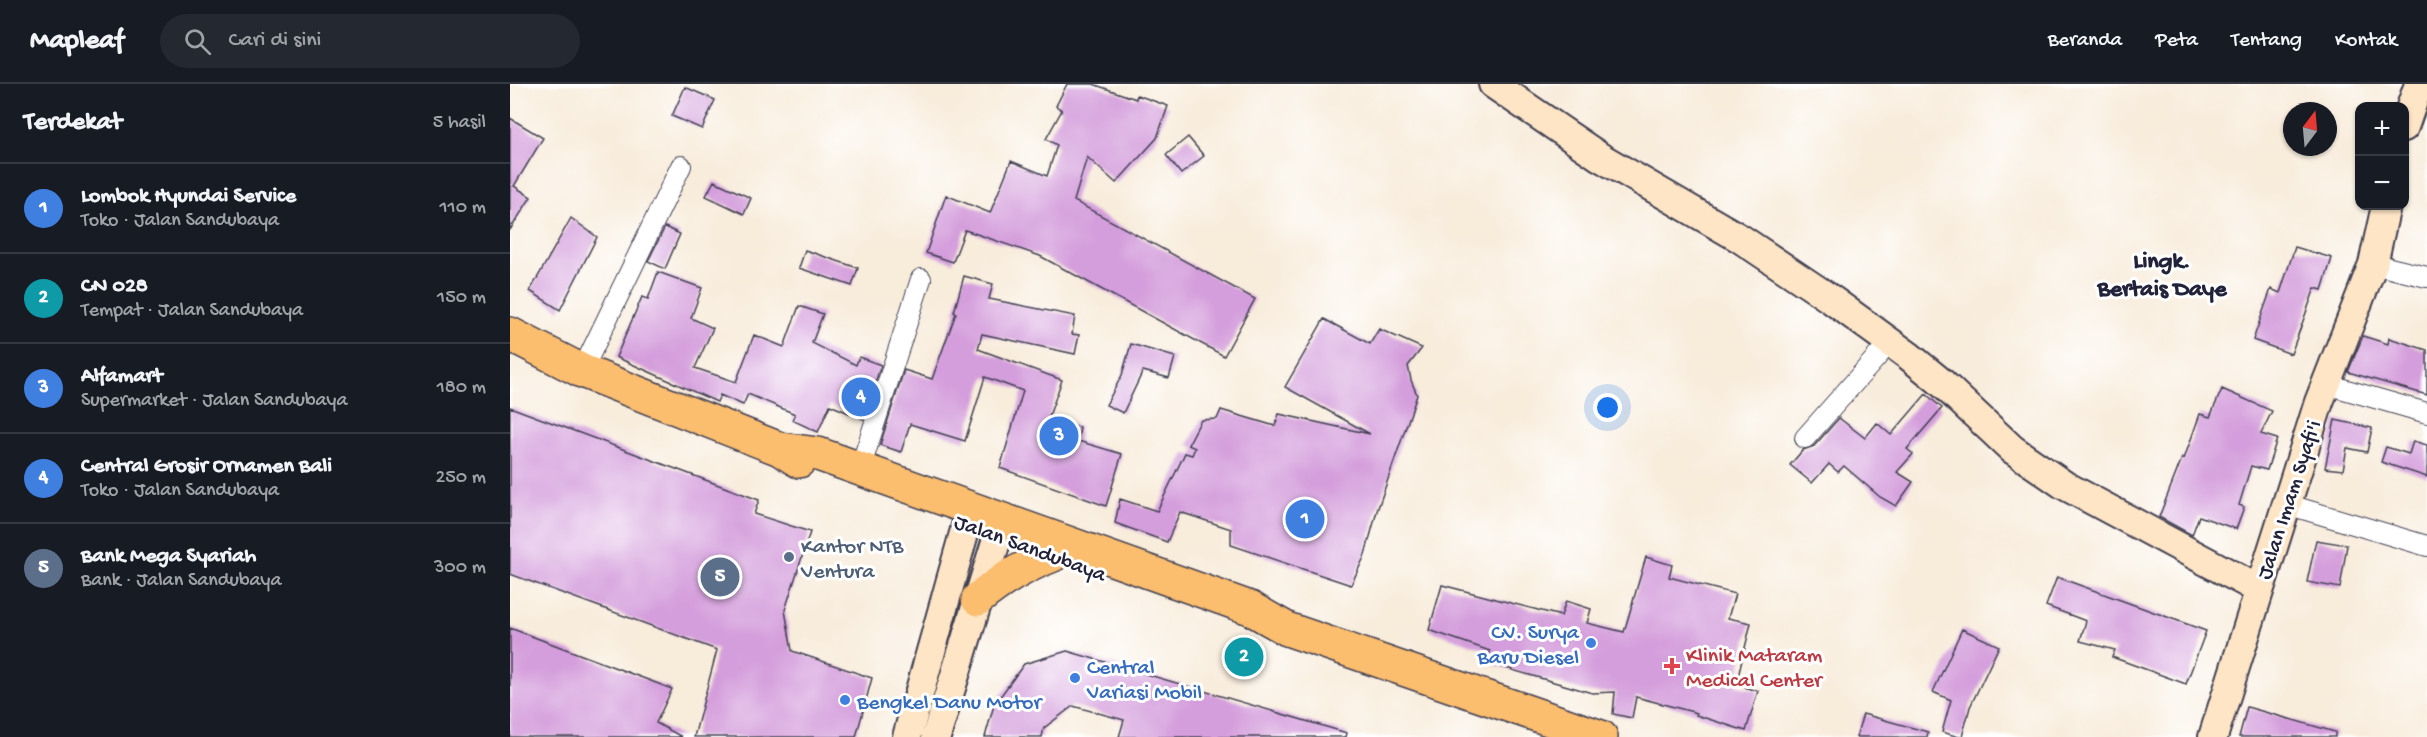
<!DOCTYPE html>
<html lang="id">
<meta charset="utf-8">
<style>
:root{--surface:#171b24;--page:#242831;--text:#f1f3f6;--muted:#9ea1a6;--line:#363941;--accent:#d1495b}
body{margin:0;font-family:"Gochi Hand",sans-serif;background:var(--page);color:var(--text)}
.controls{position:absolute;right:18px;top:18px;display:grid;overflow:hidden;border-radius:12px;box-shadow:0 2px 4px #0004}
.controls button{width:54px;height:54px;display:grid;place-items:center;padding:0;border:0;border-bottom:2px solid var(--line);background:var(--surface);color:var(--text);font:30px sans-serif}
.compass{position:absolute;left:1773px;top:18px;width:54px;height:54px;border-radius:50%;background:var(--surface);box-shadow:0 2px 4px #0004;rotate:16deg}
.you{position:absolute;left:1098px;top:324px;width:21px;height:21px;margin:-15px;border:4px solid #fff;border-radius:50%;background:#1a73e8;box-shadow:0 0 0 9px #1a73e833}
.badge{display:grid;place-items:center;width:39px;height:39px;border-radius:50%;background:var(--accent);color:#fff;font-size:20px;font-weight:700}
.pin{position:absolute;translate:-50% -50%;border:3px solid #fff;box-shadow:0 2px 6px #0006}
.list{margin:0;padding:0;list-style:none}
h2{display:flex;justify-content:space-between;align-items:center;height:78px;margin:0;padding:0 24px;font-size:26px}
h2 small{font-size:20px;font-weight:400;color:var(--muted)}
.list li{display:grid;grid-template-columns:39px 1fr auto;gap:18px;align-items:center;box-sizing:border-box;height:90px;padding:0 24px;border-top:2px solid var(--line)}
.list b{display:block;font-size:22px;white-space:nowrap}
.list p{margin:0;font-size:20px;white-space:nowrap;color:var(--muted)}
.list em{font-size:20px;font-style:normal;color:var(--muted)}
.icon{flex:none;width:33px;height:33px;fill:none;stroke:currentColor;stroke-width:2;stroke-linecap:round;stroke-linejoin:round}
.map{position:relative;flex:none;width:1917px;height:653px;overflow:hidden}
header{display:flex;align-items:center;gap:36px;box-sizing:border-box;height:84px;padding:0 30px;background:var(--surface);border-bottom:2px solid var(--line)}
header strong{font-size:28px}
nav{display:flex;gap:33px;margin-inline-start:auto;font-size:21px}
.search{width:420px;height:54px;background:var(--page);display:flex;align-items:center;gap:15px;box-sizing:border-box;padding:0 21px;border-radius:33px;color:var(--muted);font-size:22px}
main{display:flex}
aside{flex:1;background:var(--surface)}
.map>svg:first-child{display:block}
.building{fill:#d49edc}
.lines{fill:none;stroke-linecap:round;stroke-linejoin:round}
.street-casing{stroke:#424053;stroke-width:22}
.secondary-casing{stroke:#424053;stroke-width:32}
.highway-casing{stroke:#424053;stroke-width:36}
.street{stroke:#fff;stroke-width:20}
.secondary{stroke:#fde5c5;stroke-width:28}
.highway{stroke:#fbbd6e;stroke-width:33}
.service-dot{fill:#5c6f8a;stroke:#fff;stroke-width:2}
.shop-dot{fill:#3f7fe0;stroke:#fff;stroke-width:2}
.health-dot{fill:#e0444e;stroke:#fff;stroke-width:2}
.labels{text-anchor:middle;stroke-width:6;stroke-linejoin:round;paint-order:stroke}
.street-label{font-size:22px;fill:#22223b;stroke:#fff}
.service-label{font-size:22px;fill:#4e5e75;stroke:#fff;text-anchor:start}
.shop-label{font-size:22px;fill:#366cbe;stroke:#fff;text-anchor:start}
.health-label{font-size:22px;fill:#be3a42;stroke:#fff;text-anchor:start}
.neighbourhood-label{font-size:24px;font-weight:bold;fill:#22223b;stroke:#fff}
</style>
<header>
<strong>Mapleaf</strong>
<div class="search"><svg class="icon" aria-label="search" viewBox="0 0 24 24"><circle cx="10" cy="10" r="6"/><path d="M15 15l6 6"/></svg>Cari di sini</div>
<nav><a>Beranda</a><a>Peta</a><a>Tentang</a><a>Kontak</a></nav>
</header>
<main>
<aside>
<h2>Terdekat<small>5 hasil</small></h2>
<ul class="list">
<li><span class="badge" style="background:#3f7fe0">1</span><div><b>Lombok Hyundai Service</b><p>Toko · Jalan Sandubaya</p></div><em>110 m</em></li>
<li><span class="badge" style="background:#0f9aa8">2</span><div><b>CN 028</b><p>Tempat · Jalan Sandubaya</p></div><em>150 m</em></li>
<li><span class="badge" style="background:#3f7fe0">3</span><div><b>Alfamart</b><p>Supermarket · Jalan Sandubaya</p></div><em>180 m</em></li>
<li><span class="badge" style="background:#3f7fe0">4</span><div><b>Central Grosir Ornamen Bali</b><p>Toko · Jalan Sandubaya</p></div><em>250 m</em></li>
<li><span class="badge" style="background:#5c6f8a">5</span><div><b>Bank Mega Syariah</b><p>Bank · Jalan Sandubaya</p></div><em>300 m</em></li>
</ul>
</aside>
<div class="map">
<svg width="1917" height="653" viewBox="0 0 1917 653">
<rect width="100%" height="100%" fill="#fff"/>
<filter id="ink" filterUnits="userSpaceOnUse"><feTurbulence type="fractalNoise" baseFrequency=".0167" numOctaves="2"/><feDisplacementMap in="SourceGraphic" scale="12" xChannelSelector="R" yChannelSelector="G"/><feConvolveMatrix kernelMatrix="1 2 1 2 8 2 1 2 1" color-interpolation-filters="sRGB"/></filter>
<filter id="wash" filterUnits="userSpaceOnUse"><feTurbulence type="fractalNoise" baseFrequency=".008" numOctaves="4" result="noise"/><feDisplacementMap in="SourceGraphic" scale="24" xChannelSelector="R" yChannelSelector="G"/><feGaussianBlur stdDeviation="1.35" result="paint"/><feColorMatrix in="noise" values="0 0 0 0 0 0 0 0 0 0 0 0 0 0 0 0 0 1.4 0 .05"/><feComposite in="paint" operator="in"/></filter>
<g filter="url(#wash)">
<rect width="100%" height="100%" fill="#f8ecdb"/>
<g id="blocks">
<path class="building" d="M 557,0 L 583,0 L 626,15 L 627,11 L 658,22 L 647,54 L 606,99 L 577,73 L 564,117 L 745,215 L 714,272 L 530,172 L 455,146 L 443,178 L 416,169 L 436,111 L 480,129 L 501,77 L 537,92 L 547,61 L 536,55 L 552,26 L 546,22 Z
M 175,3 L 205,16 L 192,45 L 162,32 Z
M 0,34 L 33,54 L 4,102 L 21,113 L 0,146 Z
M 678,53 L 694,72 L 671,90 L 656,71 Z
M 204,97 L 241,114 L 234,130 L 196,112 Z
M 61,134 L 87,153 L 50,226 L 20,207 Z
M 155,143 L 170,150 L 155,185 L 138,177 Z
M 1785,163 L 1822,174 L 1812,206 L 1805,204 L 1781,270 L 1743,256 L 1761,205 L 1770,209 Z
M 295,166 L 348,184 L 342,202 L 289,184 Z
M 148,188 L 192,204 L 181,234 L 203,244 L 185,284 L 226,298 L 244,251 L 274,263 L 289,222 L 313,230 L 302,259 L 346,281 L 349,273 L 371,281 L 353,335 L 320,321 L 308,348 L 282,336 L 285,330 L 238,310 L 233,321 L 210,311 L 207,318 L 106,273 L 132,213 L 138,215 Z
M 454,192 L 483,200 L 479,215 L 565,232 L 562,250 L 569,251 L 565,270 L 472,250 L 468,265 L 552,296 L 538,335 L 570,343 L 568,357 L 612,370 L 596,422 L 490,384 L 513,307 L 475,293 L 455,357 L 400,340 L 391,368 L 370,361 L 394,286 L 422,295 L 446,229 L 444,228 Z
M 814,235 L 860,260 L 869,245 L 912,264 L 898,282 L 901,296 L 907,311 L 867,427 L 855,471 L 841,501 L 721,461 L 721,445 L 670,428 L 657,458 L 605,439 L 610,415 L 647,427 L 675,369 L 682,371 L 685,364 L 678,361 L 691,336 L 707,335 L 711,326 L 765,342 L 769,330 L 860,350 L 775,303 Z
M 1853,252 L 1878,260 L 1879,254 L 1917,266 L 1917,311 L 1838,288 Z
M 621,260 L 665,273 L 659,294 L 633,287 L 613,329 L 596,321 L 612,291 Z
M 1712,305 L 1762,327 L 1751,350 L 1767,355 L 1757,386 L 1741,382 L 1729,421 L 1734,423 L 1726,445 L 1689,432 L 1682,451 L 1649,433 L 1672,374 L 1674,375 L 1690,330 L 1700,333 Z
M 1416,310 L 1432,324 L 1397,365 L 1403,370 L 1387,388 L 1403,398 L 1386,422 L 1370,413 L 1334,382 L 1328,388 L 1319,380 L 1302,399 L 1280,381 L 1293,366 L 1304,362 L 1329,334 L 1355,354 L 1367,339 L 1381,351 Z
M 0,323 L 249,416 L 244,430 L 300,448 L 275,526 L 282,567 L 362,594 L 346,653 L 184,653 L 207,566 L 0,490 Z
M 1825,336 L 1862,344 L 1857,368 L 1837,364 L 1833,386 L 1815,384 Z
M 1903,357 L 1917,361 L 1917,393 L 1871,378 L 1876,363 L 1899,370 Z
M 1806,456 L 1837,461 L 1830,504 L 1797,498 Z
M 1136,473 L 1162,481 L 1159,493 L 1225,510 L 1218,534 L 1241,539 L 1226,601 L 1248,607 L 1236,647 L 1186,631 L 1187,629 L 1126,613 L 1122,634 L 1103,630 L 1105,608 L 1082,609 L 978,579 L 980,567 L 919,546 L 932,501 L 1051,532 L 1056,517 L 1081,525 L 1077,539 L 1114,548 Z
M 1547,493 L 1696,547 L 1676,600 L 1602,573 L 1605,566 L 1570,557 L 1576,537 L 1536,522 Z
M 0,544 L 162,605 L 146,639 L 172,653 L 0,653 Z
M 1452,545 L 1489,562 L 1460,623 L 1452,653 L 1449,653 L 1432,648 L 1441,616 L 1423,608 Z
M 557,567 L 837,649 L 836,653 L 609,653 L 614,636 L 563,622 L 534,644 L 532,653 L 475,653 L 484,621 L 514,580 Z
M 1737,623 L 1825,648 L 1825,653 L 1729,653 Z
M 1353,630 L 1418,648 L 1417,653 L 1346,653 Z"/>
</g>
</g>
<g filter="url(#ink)">
<use href="#blocks" fill-opacity="0" stroke="#424053" stroke-width="1.5"/>
<g class="lines">
<g class="street-casing">
<path id="street" d="M 1863,180 L 1917,193
M 72,287 L 171,82
M 1816,300 L 1917,329
M 1295,354 L 1380,258
M 350,385 L 411,195
M 1776,420 L 1917,462"/>
</g>
<g class="secondary-casing">
<path id="secondary" d="M 983,0 L 1090,73 L 1231,155 L 1322,216 L 1399,272 L 1432,299 L 1502,365 L 1554,401 L 1748,505
M 1894,43 L 1909,0
M 397,653 L 461,424
M 426,653 L 493,435
M 1703,653 L 1809,318 L 1863,180 L 1876,122"/>
</g>
<g class="highway-casing">
<path id="highway" d="M 0,250 L 72,287 L 270,365 L 289,377
M 270,365 L 308,370 L 740,524 L 777,545 L 1091,653
M 468,515 C 492,495 514,482 543,471"/>
</g>
<use href="#street" class="street"/>
<use href="#secondary" class="secondary"/>
<use href="#highway" class="highway"/>
</g>
</g>
<circle class="service-dot" cx="279" cy="473" r="6"/>
<g class="shop-dot">
<circle cx="1081" cy="559" r="6"/>
<circle cx="565" cy="594" r="6"/>
<circle cx="335" cy="616" r="6"/>
</g>
<path class="health-dot" d="M1159 573h6v6h6v6h-6v6h-6v-6h-6v-6h6z"/>
<g class="labels">
<g class="street-label">
<text transform="translate(1777 415) rotate(-72)" y="8">Jalan Imam Syafi'i</text>
<text transform="translate(521 462) rotate(20)" y="8">Jalan Sandubaya</text>
</g>
<g class="service-label">
<text x="291" y="468">Kantor NTB<tspan x="291" dy="25">Ventura</tspan></text>
</g>
<g class="shop-label">
<text x="1069" y="554" text-anchor="end">CV. Surya<tspan x="1069" dy="25">Baru Diesel</tspan></text>
<text x="577" y="589">Central<tspan x="577" dy="25">Variasi Mobil</tspan></text>
<text x="347" y="624">Bengkel Danu Motor</text>
</g>
<g class="health-label">
<text x="1176" y="577">Klinik Mataram<tspan x="1176" dy="25">Medical Center</tspan></text>
</g>
<g class="neighbourhood-label">
<text x="1652" y="183">Lingk.<tspan x="1652" dy="28">Bertais Daye</tspan></text>
</g>
</g>
</svg>
<div class="controls">
<button>+</button>
<button>−</button>
</div>
<svg class="compass" viewBox="-18 -18 36 36"><path d="M0-13l5 13h-10z" fill="#e53935"/><path d="M0 13l5-13h-10z" fill="#9ea1a6"/></svg>
<div class="you"></div>
<div class="pin badge" style="left:795px;top:435px;background:#3f7fe0">1</div>
<div class="pin badge" style="left:734px;top:573px;background:#0f9aa8">2</div>
<div class="pin badge" style="left:549px;top:352px;background:#3f7fe0">3</div>
<div class="pin badge" style="left:351px;top:313px;background:#3f7fe0">4</div>
<div class="pin badge" style="left:210px;top:493px;background:#5c6f8a">5</div>
</div>
</main>
